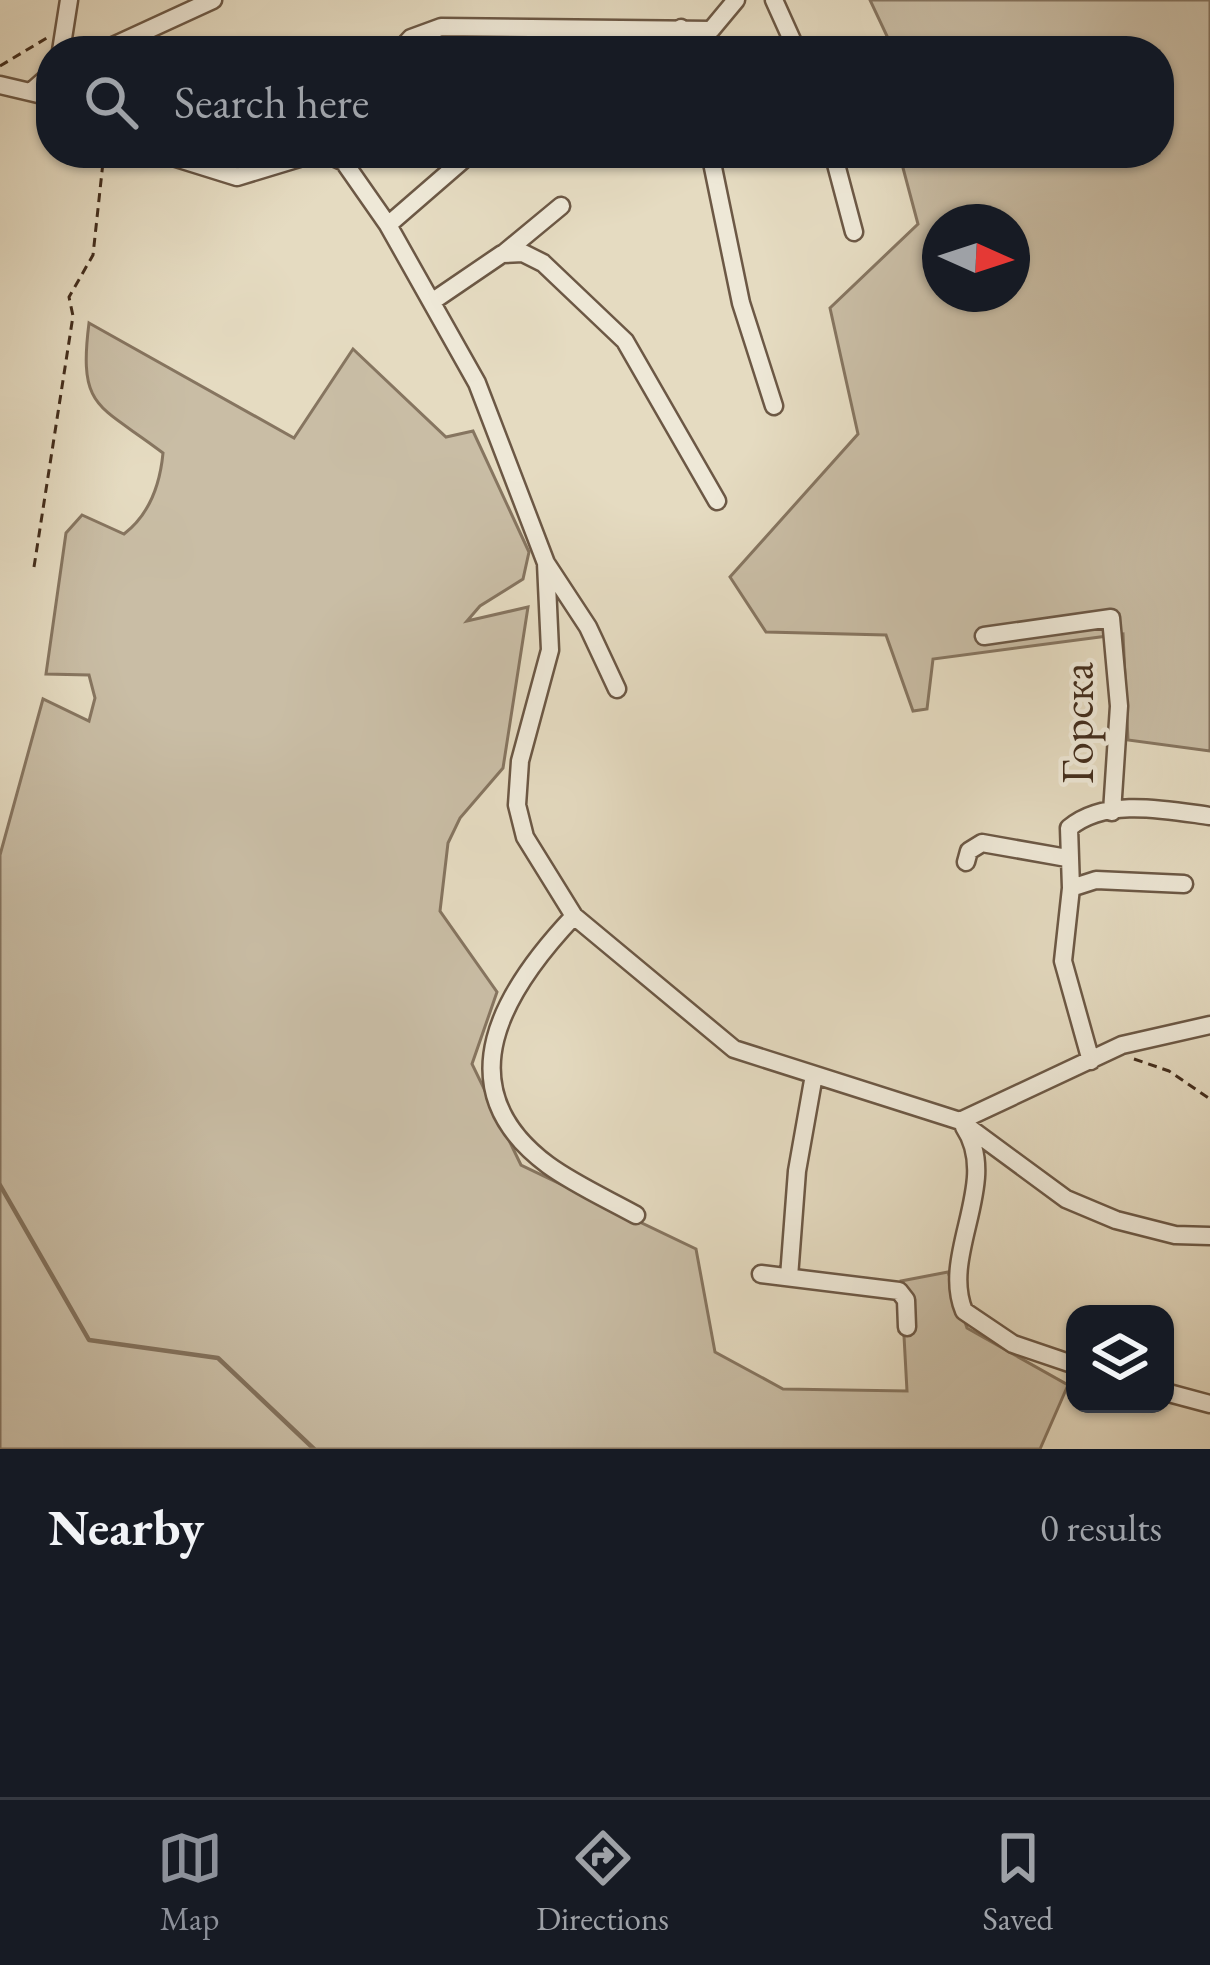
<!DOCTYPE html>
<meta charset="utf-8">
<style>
:root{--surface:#171b24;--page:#20242c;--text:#f1f3f6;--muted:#9ea1a6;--line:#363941;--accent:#8c9099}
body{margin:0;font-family:"EB Garamond",serif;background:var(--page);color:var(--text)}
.controls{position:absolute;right:36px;bottom:36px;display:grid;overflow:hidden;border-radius:24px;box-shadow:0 3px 9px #0004}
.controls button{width:108px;height:108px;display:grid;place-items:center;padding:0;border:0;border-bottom:3px solid var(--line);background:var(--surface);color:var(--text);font:60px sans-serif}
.compass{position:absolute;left:922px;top:204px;width:108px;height:108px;border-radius:50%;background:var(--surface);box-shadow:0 3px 9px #0004;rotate:93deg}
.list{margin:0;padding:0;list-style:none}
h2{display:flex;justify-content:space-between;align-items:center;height:156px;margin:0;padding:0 48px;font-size:51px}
h2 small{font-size:39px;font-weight:400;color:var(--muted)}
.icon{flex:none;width:66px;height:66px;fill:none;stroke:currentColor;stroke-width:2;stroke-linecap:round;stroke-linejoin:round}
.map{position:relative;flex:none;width:1210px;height:1449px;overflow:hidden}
.search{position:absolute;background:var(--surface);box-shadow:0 3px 9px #0004;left:36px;right:36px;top:36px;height:132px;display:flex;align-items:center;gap:30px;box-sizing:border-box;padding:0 42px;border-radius:48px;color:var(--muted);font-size:45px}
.sheet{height:348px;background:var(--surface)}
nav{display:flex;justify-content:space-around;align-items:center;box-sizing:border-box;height:168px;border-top:3px solid var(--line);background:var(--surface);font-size:33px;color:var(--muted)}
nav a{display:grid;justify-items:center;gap:6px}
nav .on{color:var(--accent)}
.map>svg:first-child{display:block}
.green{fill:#c9bda5;stroke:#867560;stroke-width:3;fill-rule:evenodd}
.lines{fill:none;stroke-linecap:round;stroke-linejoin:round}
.stream{stroke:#83725d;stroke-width:4.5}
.minor-casing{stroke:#6c5845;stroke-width:21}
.path{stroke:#432d1c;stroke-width:3;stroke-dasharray:9 6;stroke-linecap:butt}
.minor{stroke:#eee8d7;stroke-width:16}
.labels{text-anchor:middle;stroke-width:9;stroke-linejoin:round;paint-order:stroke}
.street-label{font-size:45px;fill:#432d1c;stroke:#eee8d7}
</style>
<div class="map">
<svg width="1210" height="1449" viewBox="0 0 1210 1449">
<rect width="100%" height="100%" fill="#e5dbc1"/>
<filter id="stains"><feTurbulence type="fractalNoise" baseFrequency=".00167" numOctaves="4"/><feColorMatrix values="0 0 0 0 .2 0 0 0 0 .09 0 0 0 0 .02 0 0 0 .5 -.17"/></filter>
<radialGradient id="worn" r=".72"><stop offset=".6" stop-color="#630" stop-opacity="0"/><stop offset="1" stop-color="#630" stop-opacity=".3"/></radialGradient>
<path class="green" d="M 870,0 L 1210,0 L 1210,751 L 1128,740 L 1123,634 L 933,659 L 927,709 L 913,711 L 886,635 L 766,632 L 730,577 L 858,434 L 830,308 L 918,224 L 899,153 L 1159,153 L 1159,51 L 894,51 ZM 940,222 L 1012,222 L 1012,294 L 940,294 Z
M 89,323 L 294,438 L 353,349 L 446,437 L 473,431 L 529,552 L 523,579 L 480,606 L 467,621 L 528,607 L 503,768 L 460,818 L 448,843 L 440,911 L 497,992 L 472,1064 L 521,1165 L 696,1249 L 715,1352 L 783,1389 L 907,1391 L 901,1281 L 948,1272 L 967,1328 L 1068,1385 L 1040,1449 L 0,1449 L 0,855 L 43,699 L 89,721 L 95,698 L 89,675 L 46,674 L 66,533 L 82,515 L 124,534 C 150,514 160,485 163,453 C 99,404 78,410 89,323 Z"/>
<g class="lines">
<path class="stream" d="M 0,1185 L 89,1340 L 218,1358 L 314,1449"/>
<g class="minor-casing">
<path id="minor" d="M 774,0 L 797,51
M 681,28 L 688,51
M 61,51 L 69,0
M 102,51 L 213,0
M 399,51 L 411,38 L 441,27 L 711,30 L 736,0
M 0,85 L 51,97
M 33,90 L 51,74
M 160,153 L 237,177 L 316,153
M 324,153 L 344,162 L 388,225 L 477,383 L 546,563 L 550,650 L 520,761 L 517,805 L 525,837 L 574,916 L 734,1049 L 960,1121 L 1066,1199 L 1116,1220 L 1175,1235 L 1210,1236
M 710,153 L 741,303 L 774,406
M 833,153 L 854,232
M 388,225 L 471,153
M 503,254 L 561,206
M 433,301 L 502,254 L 523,253 L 543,263 L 625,341 L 717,501
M 546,563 L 588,627 L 617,689
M 984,636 L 1111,618 L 1119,706 L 1112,812
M 966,862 L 969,851 L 982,843 L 1067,858
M 1071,888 L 1096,880 L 1184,884
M 574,916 C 504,990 443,1087 548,1165 C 574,1184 607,1199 636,1215
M 1091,1061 L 1063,961 L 1071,888 L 1069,828 C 1106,797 1166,810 1210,816
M 960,1121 L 1122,1045 L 1210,1025
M 964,1127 C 1001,1182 940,1254 964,1311 L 1013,1344 L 1075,1365
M 761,1274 L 899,1291 L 906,1300 L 907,1327
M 789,1277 L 797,1171 L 814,1075
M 1165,1392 L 1210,1404"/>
</g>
<path class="path" d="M 0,66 L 50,36
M 40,110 L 51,120
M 34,567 L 73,316 L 69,297 L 93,255 L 104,153
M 1134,1059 L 1169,1071 L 1210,1099"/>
<use href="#minor" class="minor"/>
</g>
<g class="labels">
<g class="street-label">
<text transform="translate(1077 723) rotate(-90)" y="16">Горска</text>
</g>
</g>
<rect width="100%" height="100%" filter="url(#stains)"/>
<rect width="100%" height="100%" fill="url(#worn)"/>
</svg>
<div class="controls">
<button><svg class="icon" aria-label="layers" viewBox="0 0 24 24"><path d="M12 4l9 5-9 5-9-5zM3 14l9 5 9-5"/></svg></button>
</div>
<svg class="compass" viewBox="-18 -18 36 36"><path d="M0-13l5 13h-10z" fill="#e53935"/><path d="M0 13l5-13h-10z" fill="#9ea1a6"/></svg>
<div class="search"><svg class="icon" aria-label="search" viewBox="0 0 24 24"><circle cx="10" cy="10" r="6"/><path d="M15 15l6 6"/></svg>Search here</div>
</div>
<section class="sheet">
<h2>Nearby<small>0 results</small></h2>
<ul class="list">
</ul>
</section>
<nav>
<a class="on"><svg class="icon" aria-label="map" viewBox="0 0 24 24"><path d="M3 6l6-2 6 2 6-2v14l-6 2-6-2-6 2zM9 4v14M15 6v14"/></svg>Map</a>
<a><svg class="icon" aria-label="directions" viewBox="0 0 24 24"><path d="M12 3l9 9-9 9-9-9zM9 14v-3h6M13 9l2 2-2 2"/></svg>Directions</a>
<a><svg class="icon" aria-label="saved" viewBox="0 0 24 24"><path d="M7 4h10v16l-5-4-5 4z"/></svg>Saved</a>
</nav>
